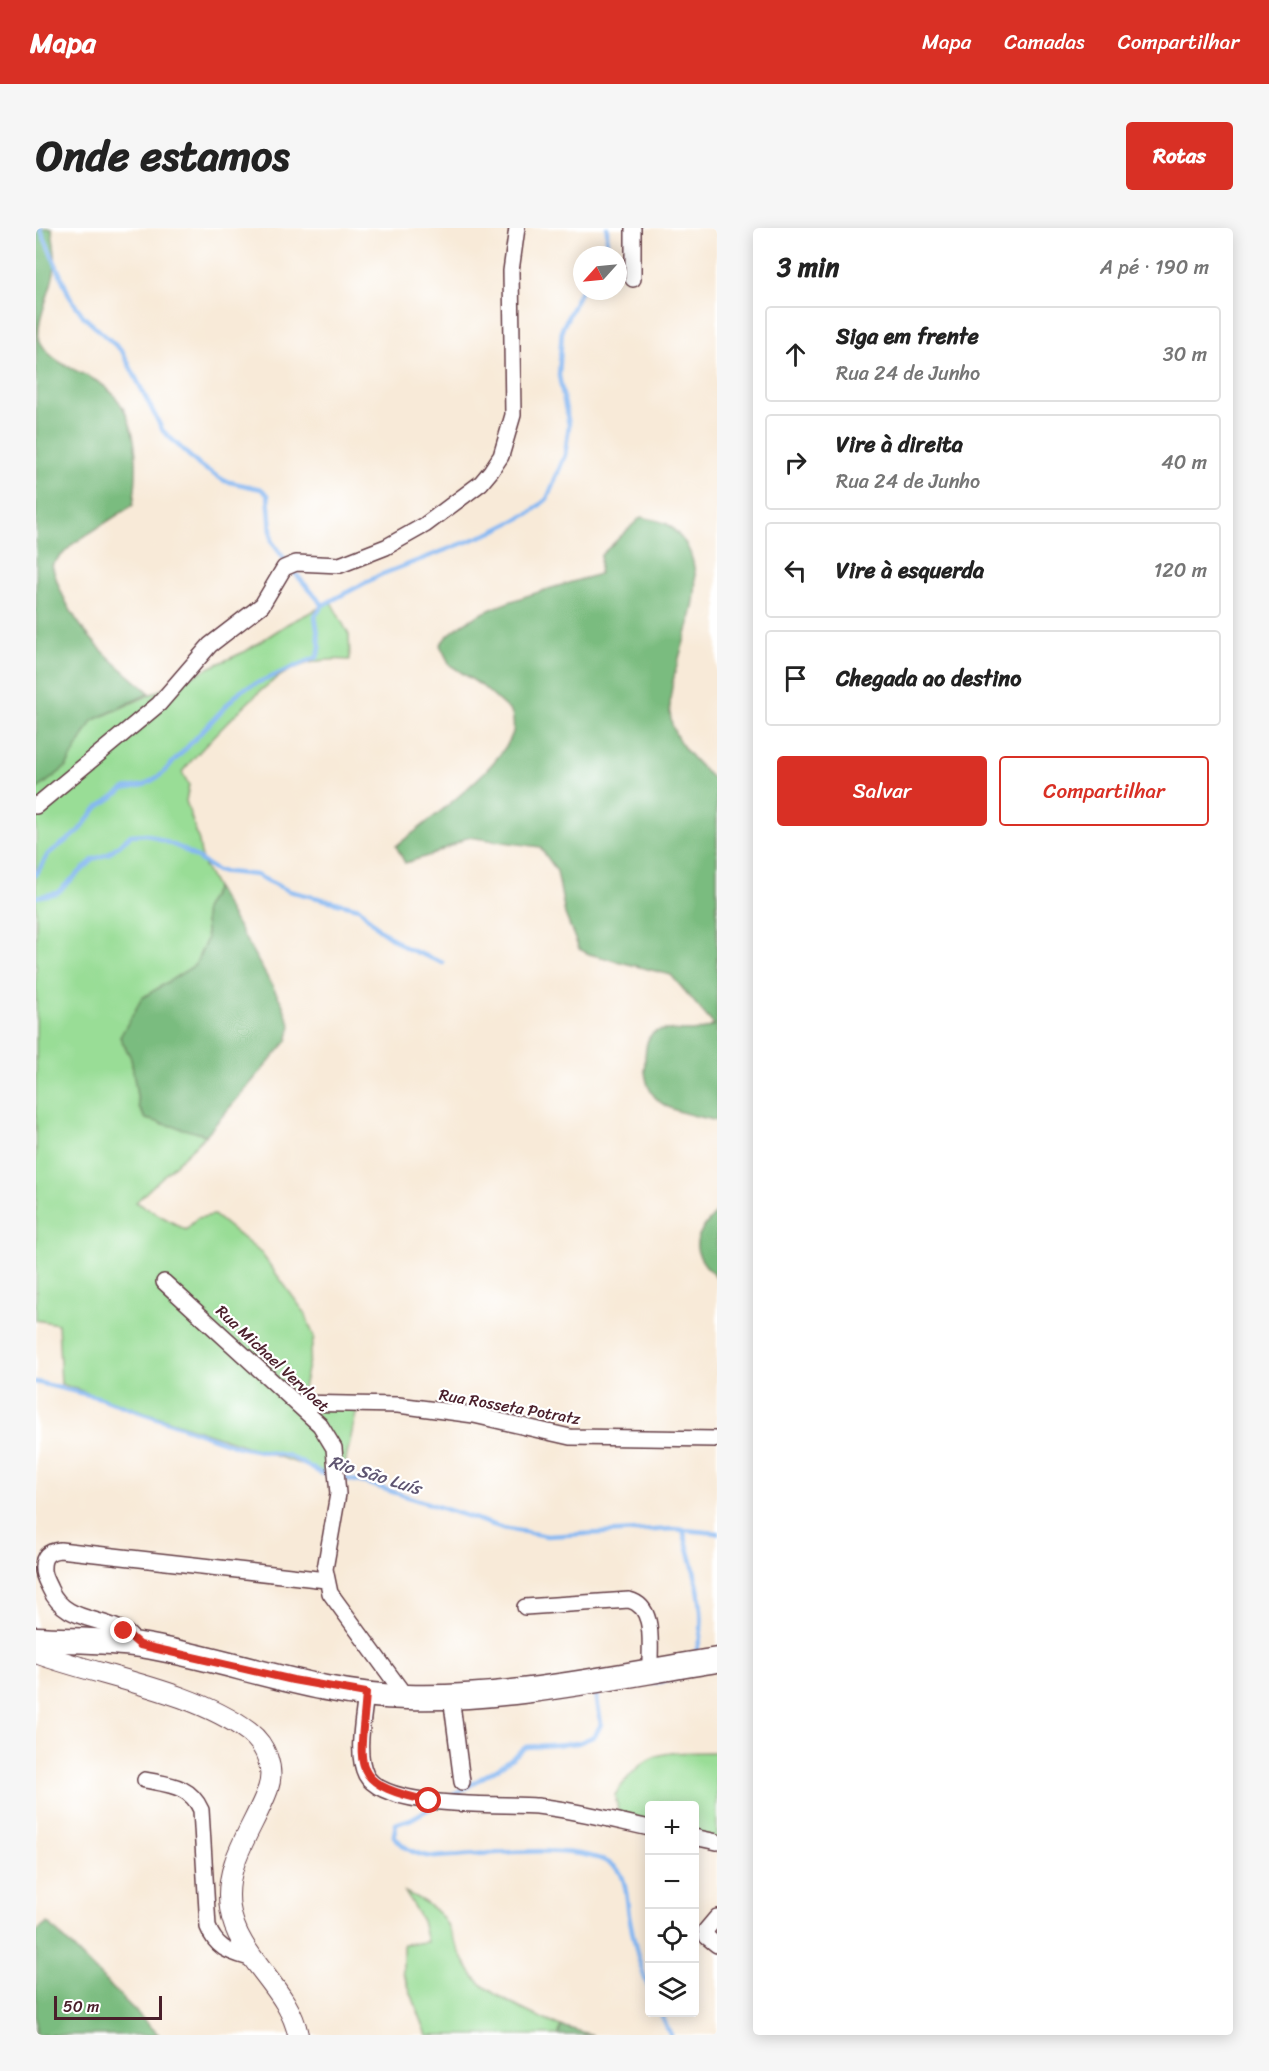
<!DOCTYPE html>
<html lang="pt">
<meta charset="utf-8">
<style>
:root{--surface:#fff;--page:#f6f6f6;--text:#222;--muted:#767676;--line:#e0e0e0;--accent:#d93025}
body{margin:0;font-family:Sriracha,sans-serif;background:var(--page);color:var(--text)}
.controls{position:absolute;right:18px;bottom:18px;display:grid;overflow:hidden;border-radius:6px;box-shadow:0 3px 15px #0003}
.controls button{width:54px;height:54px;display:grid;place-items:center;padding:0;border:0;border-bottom:2px solid var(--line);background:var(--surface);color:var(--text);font:30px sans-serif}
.compass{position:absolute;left:537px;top:18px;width:54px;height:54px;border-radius:50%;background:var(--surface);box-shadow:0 3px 15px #0003;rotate:243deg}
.scale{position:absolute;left:18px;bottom:15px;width:108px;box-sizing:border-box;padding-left:6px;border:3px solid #4a1f2b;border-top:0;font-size:16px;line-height:21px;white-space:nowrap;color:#4a1f2b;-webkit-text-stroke:4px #fff;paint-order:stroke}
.stop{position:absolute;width:18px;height:18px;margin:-14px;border:4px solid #d93025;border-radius:50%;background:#fff}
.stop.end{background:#d93025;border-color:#fff;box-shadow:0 2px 6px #0008}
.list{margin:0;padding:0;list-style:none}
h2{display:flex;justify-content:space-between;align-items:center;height:78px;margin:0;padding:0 24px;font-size:26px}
h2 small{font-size:20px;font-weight:400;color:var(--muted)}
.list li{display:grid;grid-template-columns:39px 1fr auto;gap:18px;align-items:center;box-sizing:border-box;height:96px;margin:0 12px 12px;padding:0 12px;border:2px solid var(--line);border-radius:6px}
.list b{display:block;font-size:22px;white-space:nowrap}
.list p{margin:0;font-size:20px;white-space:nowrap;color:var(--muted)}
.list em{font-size:20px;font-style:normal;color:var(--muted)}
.actions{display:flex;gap:12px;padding:18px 24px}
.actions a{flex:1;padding:14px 0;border:2px solid var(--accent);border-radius:6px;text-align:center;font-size:21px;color:var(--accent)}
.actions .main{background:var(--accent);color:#fff}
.icon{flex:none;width:33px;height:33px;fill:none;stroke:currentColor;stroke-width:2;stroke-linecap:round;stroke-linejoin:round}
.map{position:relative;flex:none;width:681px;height:1807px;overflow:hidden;border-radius:6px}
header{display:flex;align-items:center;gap:36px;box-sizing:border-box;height:84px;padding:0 30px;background:var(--accent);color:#fff}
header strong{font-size:28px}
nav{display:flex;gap:33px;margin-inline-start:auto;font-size:21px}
.intro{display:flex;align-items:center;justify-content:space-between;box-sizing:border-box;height:144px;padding:0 36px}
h1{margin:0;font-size:42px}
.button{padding:15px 27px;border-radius:6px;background:var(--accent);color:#fff;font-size:21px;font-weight:700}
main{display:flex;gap:36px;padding:0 36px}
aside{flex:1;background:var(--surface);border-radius:6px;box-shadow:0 3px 15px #0003}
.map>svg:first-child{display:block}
.green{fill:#99dd96;stroke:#727e60;stroke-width:1.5}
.forest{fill:#7abc7f;stroke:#626e55;stroke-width:1.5}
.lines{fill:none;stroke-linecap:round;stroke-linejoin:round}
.stream{stroke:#85b8f2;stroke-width:4.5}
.minor-casing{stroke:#643d45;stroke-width:18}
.tertiary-casing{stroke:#643d45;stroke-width:22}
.primary-casing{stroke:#643d45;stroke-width:27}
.minor{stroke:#fff;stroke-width:15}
.tertiary{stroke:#fff;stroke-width:20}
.primary{stroke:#fff;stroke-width:24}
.route{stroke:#d93025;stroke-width:8}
.labels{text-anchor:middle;stroke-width:4.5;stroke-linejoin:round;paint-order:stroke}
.street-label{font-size:16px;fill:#4a1f2b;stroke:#fff}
.water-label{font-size:18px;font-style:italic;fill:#5f5571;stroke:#fff}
</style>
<header>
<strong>Mapa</strong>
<nav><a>Mapa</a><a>Camadas</a><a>Compartilhar</a></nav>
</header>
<div class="intro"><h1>Onde estamos</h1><a class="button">Rotas</a></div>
<main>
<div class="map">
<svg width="681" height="1807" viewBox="0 0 681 1807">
<rect width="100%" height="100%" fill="#fff"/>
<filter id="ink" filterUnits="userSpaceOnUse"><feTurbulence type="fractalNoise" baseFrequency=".0167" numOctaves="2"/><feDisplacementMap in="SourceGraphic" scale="12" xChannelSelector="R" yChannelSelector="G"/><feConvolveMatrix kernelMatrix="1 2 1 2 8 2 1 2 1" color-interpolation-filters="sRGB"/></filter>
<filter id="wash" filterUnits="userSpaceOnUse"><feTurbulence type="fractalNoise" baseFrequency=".008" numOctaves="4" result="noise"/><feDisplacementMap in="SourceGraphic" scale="24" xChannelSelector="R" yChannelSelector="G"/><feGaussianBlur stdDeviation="1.35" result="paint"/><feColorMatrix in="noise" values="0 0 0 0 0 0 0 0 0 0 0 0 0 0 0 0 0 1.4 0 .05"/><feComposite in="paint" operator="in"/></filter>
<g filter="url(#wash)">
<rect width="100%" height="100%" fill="#f8ead8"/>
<path class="green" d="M 295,374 L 313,407 L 314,432 C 259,427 233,454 197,489 C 179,507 162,524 146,544 L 153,557 L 150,573 L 163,613 L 166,634 L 180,660 L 168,682 L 171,711 L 159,737 L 137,752 L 84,809 L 95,830 L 103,880 L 126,896 L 137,897 L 170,907 L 100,974 L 150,1002 L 161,990 L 178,987 L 225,1025 L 269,1085 L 278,1109 L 265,1169 L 322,1177 L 306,1250 L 25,1156 L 22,1096 L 0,1092 L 0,562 L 30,539 L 56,493 L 210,423 L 253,395 Z
M 681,1524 L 681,1612 L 659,1610 L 658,1578 L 614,1578 L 613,1606 L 585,1598 L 579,1567 C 612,1518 628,1525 681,1524 Z
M 369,1664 C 423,1688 408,1706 437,1747 C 450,1766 504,1791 525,1798 L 523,1807 L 391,1807 L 367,1744 L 367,1716 L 391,1714 L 386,1693 Z"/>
<path class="forest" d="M 0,0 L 16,0 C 17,12 20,25 19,36 C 18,60 0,89 3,111 C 13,134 37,140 57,151 C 103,175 104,233 97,277 L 38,315 L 16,337 C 32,398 69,427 114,465 L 56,493 L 30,539 L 0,562 Z
M 605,289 C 634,295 631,293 650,316 C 681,372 626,437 635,492 C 639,517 665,538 681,555 L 681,893 C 640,883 605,881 609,829 C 610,819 610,809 619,804 C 634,797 654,810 678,797 L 635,747 L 553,726 L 543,721 L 529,686 L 521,643 L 504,619 L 432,609 L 398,626 L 369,635 L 360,618 C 390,595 466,539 477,504 C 478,499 477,490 476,485 L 446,458 L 414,437 L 404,417 C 428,380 522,359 563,346 L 565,327 Z
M 180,660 L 246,775 L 255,798 L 251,813 L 170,907 L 110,891 L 103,880 L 95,830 L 84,809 L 106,770 L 159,737 L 171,711 L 168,682 Z
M 681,984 L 681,1050 C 653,1023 655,1011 681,984 Z
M 12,1695 L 123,1807 L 0,1807 L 0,1704 Z
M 525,1798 L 557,1807 L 523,1807 Z"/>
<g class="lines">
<path class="stream" d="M 4,0 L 34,69 L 48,89 L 86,123 L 127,203 L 164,238 L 189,253 L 225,261 L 232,267 L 236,314 L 249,332
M 567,27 L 571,17 L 571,0
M 258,344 L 287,377
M 0,647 L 12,626 L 41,605 L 60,581 L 88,561 L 108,557 L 125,547 L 205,462 L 281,429 L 284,419 L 279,388 L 287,377 L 344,347 L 454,305 L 494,285 L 511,271 L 529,227 L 533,197 L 523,148 L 526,101 L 546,60
M 0,669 L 21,665 L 58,631 L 72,626 L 95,607 L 111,606 L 147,621 L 181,643 L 220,647 L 253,663 L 323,680 L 343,701 L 370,720 L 407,735
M 0,1154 L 61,1169 L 203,1219 L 253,1228 L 285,1245 L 330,1255 L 467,1300 L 511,1308 L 637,1301 L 681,1305
M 647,1302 C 657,1338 676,1393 658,1428
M 617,1455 L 641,1450
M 413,1570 L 467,1537 L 490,1519 L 542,1515 L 559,1508 L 565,1496 L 560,1466 L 564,1462
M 398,1578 L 375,1591 L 360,1596 L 358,1607 C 368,1622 381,1627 398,1629 C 436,1628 565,1609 585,1646 C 591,1658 591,1674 593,1687 C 598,1713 603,1738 614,1763
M 624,1784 L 635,1807"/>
</g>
</g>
<g filter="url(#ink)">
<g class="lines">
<g class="minor-casing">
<path id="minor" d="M 597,0 L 597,51
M 0,578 L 123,476 L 174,417 L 226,377 L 248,340 L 260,335 L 304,337 L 350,319 L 389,297 L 445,255 L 455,243 L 465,228 L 477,187 L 475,43 L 481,0
M 128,1054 L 284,1197 L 298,1220 L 302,1266 L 289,1341 L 294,1365 L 370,1469
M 261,1175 L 362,1177 L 438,1187 L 534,1209 L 681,1211
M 489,1379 L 593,1372 C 621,1379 613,1419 614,1443
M 102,1416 C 97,1412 93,1406 88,1403 C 61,1388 28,1393 14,1361 C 11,1354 6,1347 7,1339 C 7,1327 14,1323 24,1322 L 290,1352
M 330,1465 C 328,1488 319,1525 330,1547 C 349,1582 464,1575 501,1578 C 538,1582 577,1592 614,1600
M 415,1468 L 426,1554
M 109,1552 C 133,1557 154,1557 165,1582 L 172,1699 C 181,1722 195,1724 217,1731
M 658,1609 L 681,1614
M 681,1689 L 670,1702 L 671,1709 L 681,1717"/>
</g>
<g class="tertiary-casing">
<path id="tertiary" d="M 0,1425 C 65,1449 157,1462 213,1504 C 230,1517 239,1541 232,1561 C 218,1600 187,1635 194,1680 C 201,1730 253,1759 262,1807"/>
</g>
<g class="primary-casing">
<path id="primary" d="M 0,1411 C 34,1413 70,1412 104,1417 C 193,1431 280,1468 371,1469 C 474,1472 579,1448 681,1432"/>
</g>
<use href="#minor" class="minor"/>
<use href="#tertiary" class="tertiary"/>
<use href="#primary" class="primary"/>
</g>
</g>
<g class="lines" filter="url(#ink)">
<path class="route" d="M 88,1403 L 104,1417 L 257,1452 L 330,1465 C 325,1539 310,1555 393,1573"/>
</g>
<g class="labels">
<g class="street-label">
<text transform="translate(237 1130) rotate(43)" y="6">Rua Michael Vervloet</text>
<text transform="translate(474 1178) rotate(10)" y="6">Rua Rosseta Potratz</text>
</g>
<g class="water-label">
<text transform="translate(339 1247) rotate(17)" y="6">Rio São Luís</text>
</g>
</g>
</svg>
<div class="controls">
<button>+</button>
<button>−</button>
<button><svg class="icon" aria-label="locate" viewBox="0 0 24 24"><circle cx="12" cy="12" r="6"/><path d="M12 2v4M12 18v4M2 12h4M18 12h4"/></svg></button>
<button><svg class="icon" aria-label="layers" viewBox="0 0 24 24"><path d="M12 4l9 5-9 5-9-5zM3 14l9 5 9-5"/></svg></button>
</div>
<svg class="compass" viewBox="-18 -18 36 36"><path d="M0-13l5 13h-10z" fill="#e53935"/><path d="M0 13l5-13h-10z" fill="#767676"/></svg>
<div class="scale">50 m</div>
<div class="stop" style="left:393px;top:1573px"></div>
<div class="stop end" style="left:88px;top:1403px"></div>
</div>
<aside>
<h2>3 min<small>A pé · 190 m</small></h2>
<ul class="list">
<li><svg class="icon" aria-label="ahead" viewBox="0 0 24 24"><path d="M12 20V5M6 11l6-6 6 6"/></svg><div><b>Siga em frente</b><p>Rua 24 de Junho</p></div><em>30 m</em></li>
<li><svg class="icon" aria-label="right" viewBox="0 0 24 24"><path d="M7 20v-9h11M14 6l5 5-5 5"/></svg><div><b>Vire à direita</b><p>Rua 24 de Junho</p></div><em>40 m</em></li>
<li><svg class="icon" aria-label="left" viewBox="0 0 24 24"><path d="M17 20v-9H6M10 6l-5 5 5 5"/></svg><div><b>Vire à esquerda</b></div><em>120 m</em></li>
<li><svg class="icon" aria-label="arrive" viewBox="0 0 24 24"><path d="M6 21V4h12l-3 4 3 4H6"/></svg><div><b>Chegada ao destino</b></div></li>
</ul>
<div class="actions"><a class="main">Salvar</a><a>Compartilhar</a></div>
</aside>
</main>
